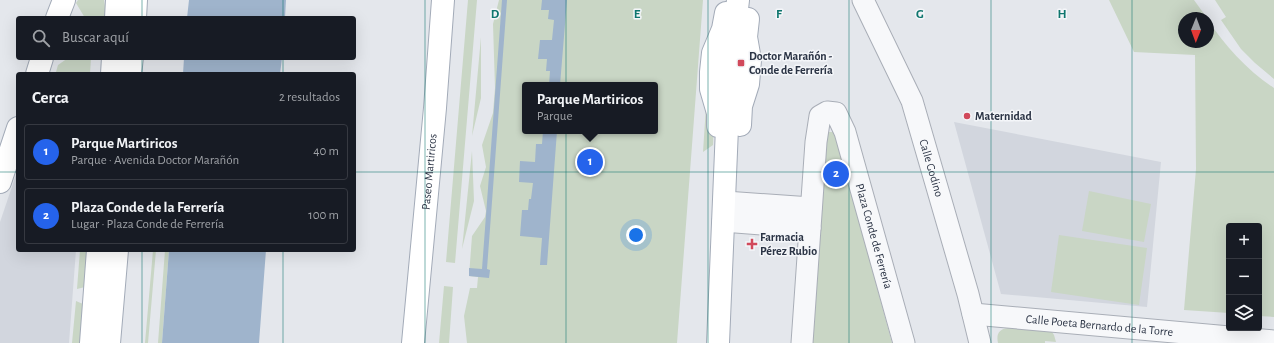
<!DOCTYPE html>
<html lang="es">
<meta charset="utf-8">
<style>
:root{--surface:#171b24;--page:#242831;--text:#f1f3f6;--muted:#9ea1a6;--line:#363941;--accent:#2563eb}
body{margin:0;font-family:"Alegreya Sans",sans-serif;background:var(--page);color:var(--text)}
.controls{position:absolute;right:12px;bottom:12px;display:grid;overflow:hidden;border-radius:4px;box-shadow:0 4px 16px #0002}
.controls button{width:36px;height:36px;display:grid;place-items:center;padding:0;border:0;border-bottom:1px solid var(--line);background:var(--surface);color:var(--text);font:20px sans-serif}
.compass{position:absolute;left:1178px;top:12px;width:36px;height:36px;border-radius:50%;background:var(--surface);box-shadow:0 4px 16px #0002;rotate:181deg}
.you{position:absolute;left:636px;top:235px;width:14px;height:14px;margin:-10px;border:3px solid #fff;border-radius:50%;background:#1a73e8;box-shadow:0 0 0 6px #1a73e833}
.badge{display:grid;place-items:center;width:26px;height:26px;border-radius:50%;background:var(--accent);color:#fff;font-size:13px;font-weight:700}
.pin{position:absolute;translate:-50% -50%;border:2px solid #fff;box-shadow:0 1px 4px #0006}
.popup{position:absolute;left:522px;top:82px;width:136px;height:52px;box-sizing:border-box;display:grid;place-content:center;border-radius:4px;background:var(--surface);filter:drop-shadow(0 1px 3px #0005);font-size:13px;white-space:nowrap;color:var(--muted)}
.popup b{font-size:15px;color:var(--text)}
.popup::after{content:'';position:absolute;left:50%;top:100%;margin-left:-8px;border:8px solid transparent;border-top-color:var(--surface)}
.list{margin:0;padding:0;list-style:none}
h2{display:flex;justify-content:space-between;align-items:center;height:52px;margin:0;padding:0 16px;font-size:17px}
h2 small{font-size:13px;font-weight:400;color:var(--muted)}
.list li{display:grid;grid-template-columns:26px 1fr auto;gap:12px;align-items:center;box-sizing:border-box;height:56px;margin:0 8px 8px;padding:0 8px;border:1px solid var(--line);border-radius:4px}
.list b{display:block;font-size:15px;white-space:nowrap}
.list p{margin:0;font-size:13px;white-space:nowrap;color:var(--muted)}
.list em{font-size:13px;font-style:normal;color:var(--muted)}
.icon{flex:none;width:22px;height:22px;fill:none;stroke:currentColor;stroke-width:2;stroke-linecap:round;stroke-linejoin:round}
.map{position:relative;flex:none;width:1274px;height:343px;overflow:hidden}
.search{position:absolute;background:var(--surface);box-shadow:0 4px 16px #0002;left:16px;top:16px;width:340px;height:44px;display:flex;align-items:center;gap:10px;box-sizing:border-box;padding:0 14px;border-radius:4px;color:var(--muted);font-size:15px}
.panel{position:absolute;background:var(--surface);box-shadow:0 4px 16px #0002;left:16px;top:72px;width:340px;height:180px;border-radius:4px}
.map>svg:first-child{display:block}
.built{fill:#d2d6de}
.green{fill:#c9d6c5;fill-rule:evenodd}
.water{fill:#9fb4cc}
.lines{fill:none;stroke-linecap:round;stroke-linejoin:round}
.minor-casing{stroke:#a9aeb7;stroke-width:23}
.major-casing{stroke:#a3abb8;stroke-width:24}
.minor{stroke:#f7f8fa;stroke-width:21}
.major{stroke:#fff;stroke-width:22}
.grid{fill:none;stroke:#0f766e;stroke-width:1;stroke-opacity:0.55}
.poi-dot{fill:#d1495b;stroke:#f4f6f9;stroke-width:1.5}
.labels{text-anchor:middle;stroke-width:3;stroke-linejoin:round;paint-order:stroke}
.poi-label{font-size:12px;font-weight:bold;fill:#2b3445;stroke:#f4f6f9;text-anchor:start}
.street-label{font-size:12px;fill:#2b3445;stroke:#f4f6f9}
.grid-label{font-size:13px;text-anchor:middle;font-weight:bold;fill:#0f766e;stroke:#f4f6f9;stroke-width:3;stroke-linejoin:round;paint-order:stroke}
</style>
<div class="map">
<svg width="1274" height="343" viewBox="0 0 1274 343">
<rect width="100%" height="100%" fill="#e4e7ec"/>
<path class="built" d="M 954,122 L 1161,162 L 1147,307 L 1001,294 Z
M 18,169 L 18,250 L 76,250 L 69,343 L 0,343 L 0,222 Z"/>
<path class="green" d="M 78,0 L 104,0 L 107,18 L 85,18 L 76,3 Z
M 468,0 L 477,0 L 455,263 L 446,262 Z
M 499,0 L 703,0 L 677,343 L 467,343 L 464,316 L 470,288 L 477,288 L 478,277 L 469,276 L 472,236 L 485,217 L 486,211 L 480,186 L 486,167 L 482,145 L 493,113 L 495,88 L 493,24 ZM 525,85 L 655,85 L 655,131 L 525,131 Z
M 1109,0 L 1194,0 L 1207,18 L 1184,18 L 1184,42 L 1208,42 L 1208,20 C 1225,46 1248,71 1274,88 L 1274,317 L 1259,316 L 1259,226 L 1229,226 L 1229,313 L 1184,310 L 1196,169 L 1195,55 L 1134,52 Z
M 1215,0 L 1274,0 L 1274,79 L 1255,63 L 1241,49 L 1221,20 L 1226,17 Z
M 481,37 L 481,98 L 472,136 Z
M 68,58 L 91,58 L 90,74 L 68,74 L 56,72 L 58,65 Z
M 707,91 L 714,119 L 713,145 L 703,152 Z
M 829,132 L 833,132 L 836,136 L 892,343 L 812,343 L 827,137 Z
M 472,151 L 474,201 L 462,249 Z
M 1089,191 L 1151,204 L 1144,242 L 1082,231 Z
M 1059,235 L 1147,248 L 1139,305 L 1051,292 Z
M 80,250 L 91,250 L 85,287 L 77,289 Z
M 153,250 L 156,250 L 148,343 L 145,343 Z
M 165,250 L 169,250 L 162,343 L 158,343 Z
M 444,286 L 453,287 L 449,343 L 439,343 Z
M 76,301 L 83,304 L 81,343 L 72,343 Z
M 1008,328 L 1052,332 L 1054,335 L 1056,342 L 1045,341 L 1045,343 L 998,343 C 996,334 999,329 1008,328 Z"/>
<path class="water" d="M 189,0 L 286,0 L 285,18 L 187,18 Z
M 502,0 L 507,0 L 487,269 L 490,270 L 489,278 L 469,276 L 469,268 L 482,269 Z
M 542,0 L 567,0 L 560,85 L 549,85 L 550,71 L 546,71 L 547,59 L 538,59 L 540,40 L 552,40 L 554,20 L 548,19 L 549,10 L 541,10 Z
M 184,58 L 282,58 L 280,74 L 183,74 Z
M 543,131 L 557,131 L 547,265 L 540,265 L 542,238 L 520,236 L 522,210 L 528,210 L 529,199 L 531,199 L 533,183 L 519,182 L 520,161 L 535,162 L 536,144 L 542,144 Z
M 169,250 L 266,250 L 259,343 L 162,343 Z"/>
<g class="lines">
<g class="minor-casing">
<g id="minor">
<path id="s1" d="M 863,0 L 912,101 L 968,294 L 980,343"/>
<path d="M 725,202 L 811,208"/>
<path d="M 723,221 L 810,228"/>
<path id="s2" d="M 973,314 L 1274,341"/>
<path id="s3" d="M 802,343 L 816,142 L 820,116 L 827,112 L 836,113 L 845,132 L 904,343"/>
</g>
</g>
<g class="major-casing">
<g id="major">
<path d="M 57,18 L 64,0"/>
<path d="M 116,18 L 117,0"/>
<path d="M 135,18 L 136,0"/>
<path d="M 37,74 L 42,58"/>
<path d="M 112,74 L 113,58"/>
<path d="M 130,74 L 132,58"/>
<path d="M 740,125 L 741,106 L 748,84 L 750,60 L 746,37 L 748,19"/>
<path d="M 718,126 L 718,113 L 711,89 L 711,72 L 713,53 L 723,29 L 726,13"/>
<path d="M 0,182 L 18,128"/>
<path d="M 91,343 L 98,250"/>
<path d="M 109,343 L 117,250"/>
<path id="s4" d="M 413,343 L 435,108 L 443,0"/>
<path d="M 718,343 L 729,80 L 738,0"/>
</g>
</g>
<use href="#minor" class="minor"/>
<use href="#major" class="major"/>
</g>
<path class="grid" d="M 142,0 L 142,18M 283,0 L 283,18M 425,0 L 425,343M 566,0 L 566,343M 708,0 L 708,343M 849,0 L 849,343M 991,0 L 991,343M 1132,0 L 1132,343M 142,58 L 142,74M 283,58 L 283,74M 0,172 L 18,172M 354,172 L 1274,172M 142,250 L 142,343M 283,250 L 283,343"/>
<g class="poi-dot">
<rect x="737" y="59" width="8" height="8" rx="2"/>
<circle cx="967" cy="116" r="4"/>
<path d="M750 238h4v4h4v4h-4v4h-4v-4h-4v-4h4z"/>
</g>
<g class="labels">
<g class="poi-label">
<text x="749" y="60">Doctor Marañón -<tspan x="749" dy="14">Conde de Ferrería</tspan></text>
<text x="975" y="120">Maternidad</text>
<text x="760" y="241">Farmacia<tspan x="760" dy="14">Pérez Rubio</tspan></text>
</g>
<g class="street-label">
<text dy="4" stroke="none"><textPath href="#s1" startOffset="182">Calle Godino</textPath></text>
<text dy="4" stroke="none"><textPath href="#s4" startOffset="172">Paseo Martiricos</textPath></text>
<text dy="4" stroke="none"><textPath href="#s3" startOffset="374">Plaza Conde de Ferrería</textPath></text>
<text dy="4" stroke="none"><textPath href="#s2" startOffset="127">Calle Poeta Bernardo de la Torre</textPath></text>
</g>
</g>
<g class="grid-label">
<text x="495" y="18">D</text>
<text x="637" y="18">E</text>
<text x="779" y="18">F</text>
<text x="920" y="18">G</text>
<text x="1062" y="18">H</text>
</g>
</svg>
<div class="controls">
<button>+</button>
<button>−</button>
<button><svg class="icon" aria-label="layers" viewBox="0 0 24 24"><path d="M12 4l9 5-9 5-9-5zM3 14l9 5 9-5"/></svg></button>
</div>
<svg class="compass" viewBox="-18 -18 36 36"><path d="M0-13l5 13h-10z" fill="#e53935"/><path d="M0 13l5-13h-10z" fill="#9ea1a6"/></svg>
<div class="you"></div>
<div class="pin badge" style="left:590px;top:162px">1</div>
<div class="popup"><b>Parque Martiricos</b>Parque</div>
<div class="pin badge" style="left:836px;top:174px">2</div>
<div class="search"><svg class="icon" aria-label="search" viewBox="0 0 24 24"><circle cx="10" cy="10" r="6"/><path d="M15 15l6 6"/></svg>Buscar aquí</div>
<section class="panel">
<h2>Cerca<small>2 resultados</small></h2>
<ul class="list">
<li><span class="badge">1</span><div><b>Parque Martiricos</b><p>Parque · Avenida Doctor Marañón</p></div><em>40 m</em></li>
<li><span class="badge">2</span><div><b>Plaza Conde de la Ferrería</b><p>Lugar · Plaza Conde de Ferrería</p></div><em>100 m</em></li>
</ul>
</section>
</div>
